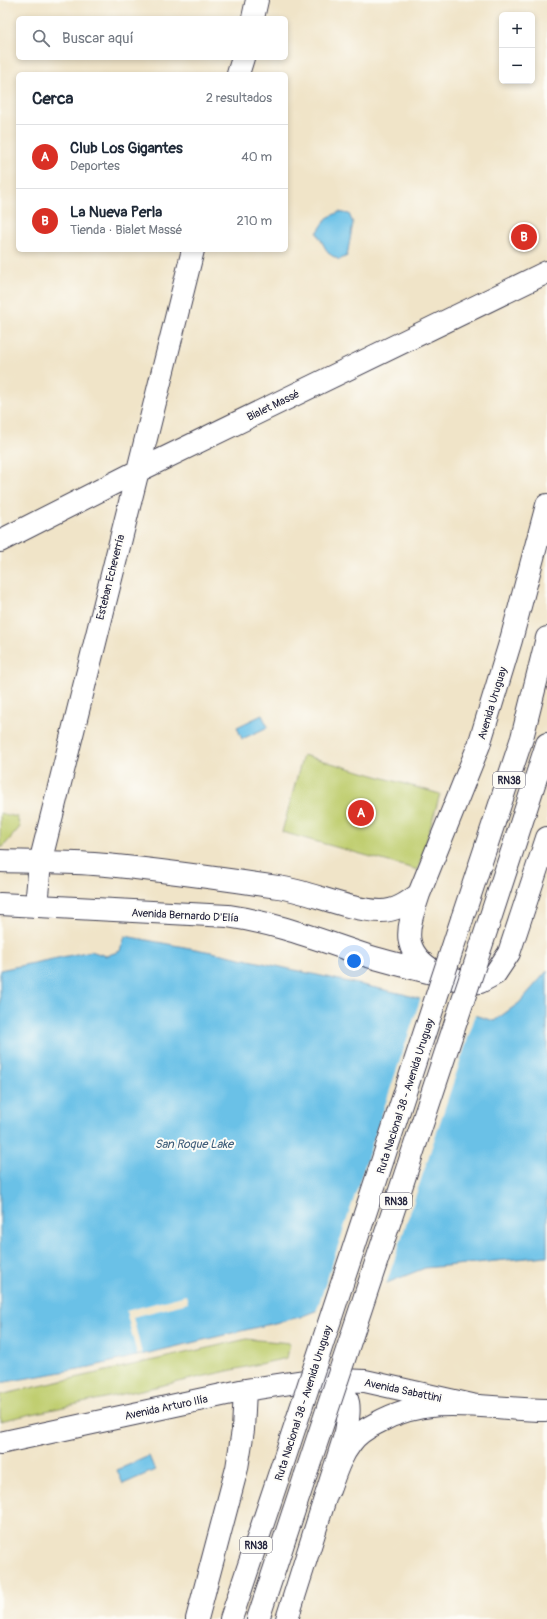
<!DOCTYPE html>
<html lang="es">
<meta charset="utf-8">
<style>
:root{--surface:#fff;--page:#f6f6f7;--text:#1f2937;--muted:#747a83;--line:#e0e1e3;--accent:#d93025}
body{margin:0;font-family:Pangolin,sans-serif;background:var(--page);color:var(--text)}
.controls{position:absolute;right:12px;top:12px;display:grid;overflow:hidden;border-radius:6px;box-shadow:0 2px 6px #0003}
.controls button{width:36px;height:36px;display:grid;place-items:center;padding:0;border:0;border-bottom:1px solid var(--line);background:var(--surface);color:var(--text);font:20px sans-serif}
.you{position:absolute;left:354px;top:961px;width:14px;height:14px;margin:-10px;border:3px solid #fff;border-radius:50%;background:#1a73e8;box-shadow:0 0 0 6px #1a73e833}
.badge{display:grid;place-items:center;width:26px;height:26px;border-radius:50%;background:var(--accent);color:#fff;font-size:13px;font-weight:700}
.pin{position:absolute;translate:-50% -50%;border:2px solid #fff;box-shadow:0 1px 4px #0006}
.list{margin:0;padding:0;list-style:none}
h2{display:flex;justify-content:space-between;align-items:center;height:52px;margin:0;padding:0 16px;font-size:17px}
h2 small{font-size:13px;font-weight:400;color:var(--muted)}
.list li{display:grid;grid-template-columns:26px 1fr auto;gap:12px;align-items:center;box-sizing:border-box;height:64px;padding:0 16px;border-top:1px solid var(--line)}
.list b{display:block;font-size:15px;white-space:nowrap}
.list p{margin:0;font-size:13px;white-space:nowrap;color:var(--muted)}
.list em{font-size:13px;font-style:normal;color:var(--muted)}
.icon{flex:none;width:22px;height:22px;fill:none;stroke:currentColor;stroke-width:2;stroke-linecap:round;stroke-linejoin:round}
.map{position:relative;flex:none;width:547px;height:1619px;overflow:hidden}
.search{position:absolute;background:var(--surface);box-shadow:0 2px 6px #0003;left:16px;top:16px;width:272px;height:44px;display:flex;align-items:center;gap:10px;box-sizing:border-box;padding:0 14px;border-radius:6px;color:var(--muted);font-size:15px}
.panel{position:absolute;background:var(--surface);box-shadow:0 2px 6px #0003;left:16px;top:72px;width:272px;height:180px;border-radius:6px}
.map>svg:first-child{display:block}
.green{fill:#c0ce70;stroke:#717856}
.water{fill:#6ac1e7;stroke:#467291}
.pier{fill:#f0e4c8}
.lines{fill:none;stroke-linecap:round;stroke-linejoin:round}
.minor-casing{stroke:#413f50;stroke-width:24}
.major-casing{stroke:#413f50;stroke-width:24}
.minor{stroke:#fff;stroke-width:22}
.major{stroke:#fff;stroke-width:22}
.major-bridge-casing{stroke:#413f50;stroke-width:24;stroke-linecap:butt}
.major-bridge{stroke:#fff;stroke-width:22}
.labels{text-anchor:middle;stroke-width:4;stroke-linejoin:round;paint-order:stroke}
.shield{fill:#fdfcf7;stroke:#646373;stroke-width:1}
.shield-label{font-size:10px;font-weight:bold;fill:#22223b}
.street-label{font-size:11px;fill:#22223b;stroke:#fdfcf7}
.water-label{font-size:12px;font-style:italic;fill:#3b5a77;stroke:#fdfcf7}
</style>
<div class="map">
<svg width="547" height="1619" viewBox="0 0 547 1619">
<rect width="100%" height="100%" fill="#fdfcf7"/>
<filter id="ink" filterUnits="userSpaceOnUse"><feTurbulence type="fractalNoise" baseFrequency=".025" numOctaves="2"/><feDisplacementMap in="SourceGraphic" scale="8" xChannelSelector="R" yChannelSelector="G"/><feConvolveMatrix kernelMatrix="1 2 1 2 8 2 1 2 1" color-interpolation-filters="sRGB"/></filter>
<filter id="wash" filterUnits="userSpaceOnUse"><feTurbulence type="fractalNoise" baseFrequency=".012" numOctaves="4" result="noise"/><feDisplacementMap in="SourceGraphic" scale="16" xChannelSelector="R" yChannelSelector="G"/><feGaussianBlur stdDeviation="0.9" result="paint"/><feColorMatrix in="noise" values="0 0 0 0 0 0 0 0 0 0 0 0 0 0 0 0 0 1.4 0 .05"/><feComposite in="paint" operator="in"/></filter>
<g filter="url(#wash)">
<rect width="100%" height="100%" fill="#f0e4c8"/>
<path class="green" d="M 303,755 L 440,794 L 418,870 L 282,832 Z
M 0,813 L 17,817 L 20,827 L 3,847 L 0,847 Z
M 247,1339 L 290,1343 L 287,1358 L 0,1421 L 0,1395 Z"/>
<path class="water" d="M 339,212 L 349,214 L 353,223 L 347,256 L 339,260 L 328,253 L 317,233 L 327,218 Z
M 262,715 L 268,727 L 242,739 L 237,727 Z
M 125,936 L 222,954 L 403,994 L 494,1021 L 519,1003 L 547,971 L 547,1256 L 425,1268 L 300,1317 L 90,1367 L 0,1383 L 0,970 L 91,951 L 106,956 L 120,951 Z
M 149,1456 L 155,1470 L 123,1484 L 117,1470 Z"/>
<path class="pier" d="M 421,997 L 476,1014 L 399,1246 L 386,1285 L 316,1312 Z
M 186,1295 L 188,1303 L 133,1317 L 142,1354 L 137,1355 L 126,1311 Z"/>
</g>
<g filter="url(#ink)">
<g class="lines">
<g class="minor-casing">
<path id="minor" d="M 253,18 L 257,0
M 238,74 L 243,58
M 0,541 L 136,472 L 547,272
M 36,906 L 40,863 L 193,250"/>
</g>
<g class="major-casing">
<path id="major" d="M 0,861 C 31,862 63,862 94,864 C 156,869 217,878 278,887 C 312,892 346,910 381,911 C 396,911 407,903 419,894
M 0,904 L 228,916 C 277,923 322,941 368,956 C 402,966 437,974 471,983 L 480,982 L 495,974 L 509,953 L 547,838
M 462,919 L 522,738 L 547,638
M 488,925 L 547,744
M 434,971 C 399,950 408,927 419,894 L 479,745 L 511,640 L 547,505
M 0,1443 L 245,1390 L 317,1379 L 365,1381 L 472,1405
M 329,1490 C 335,1474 340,1457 351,1443 C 357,1434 367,1428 377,1423 C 431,1392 488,1410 547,1410
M 197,1619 L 237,1468 L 243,1430 L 245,1390
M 231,1619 L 280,1472
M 258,1619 L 305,1477
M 287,1619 L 346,1432 C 350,1408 352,1396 333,1379"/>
</g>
<use href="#minor" class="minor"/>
<use href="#major" class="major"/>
<g class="major-bridge-casing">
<path id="major-bridge" d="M 280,1472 L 462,919
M 305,1477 L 488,925"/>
</g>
<use href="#major-bridge" class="major-bridge"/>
</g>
</g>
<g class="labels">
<g class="shield">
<rect x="493" y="772" width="32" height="16" rx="3"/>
<rect x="380" y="1193" width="32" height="16" rx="3"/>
<rect x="240" y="1537" width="32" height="16" rx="3"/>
</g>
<g class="shield-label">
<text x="509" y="784">RN38</text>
<text x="396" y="1205">RN38</text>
<text x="256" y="1549">RN38</text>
</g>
<g class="street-label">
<text transform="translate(273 405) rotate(-26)" y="4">Bialet Massé</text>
<text transform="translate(110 577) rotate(-76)" y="4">Esteban Echeverría</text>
<text transform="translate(492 703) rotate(-73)" y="4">Avenida Uruguay</text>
<text transform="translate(185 915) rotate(3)" y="4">Avenida Bernardo D'Elía</text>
<text transform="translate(405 1096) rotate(-72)" y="4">Ruta Nacional 38 - Avenida Uruguay</text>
<text transform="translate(403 1390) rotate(12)" y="4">Avenida Sabattini</text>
<text transform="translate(303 1403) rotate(-72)" y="4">Ruta Nacional 38 - Avenida Uruguay</text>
<text transform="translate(166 1407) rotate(-12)" y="4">Avenida Arturo Ilía</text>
</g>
<g class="water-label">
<text x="194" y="1148">San Roque Lake</text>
</g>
</g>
</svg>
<div class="controls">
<button>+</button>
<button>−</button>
</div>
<div class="you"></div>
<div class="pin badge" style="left:361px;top:813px">A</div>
<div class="pin badge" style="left:524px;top:237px">B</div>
<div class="search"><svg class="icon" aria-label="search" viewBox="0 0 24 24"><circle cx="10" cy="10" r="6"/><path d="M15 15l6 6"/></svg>Buscar aquí</div>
<section class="panel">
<h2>Cerca<small>2 resultados</small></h2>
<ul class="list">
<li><span class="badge">A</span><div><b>Club Los Gigantes</b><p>Deportes</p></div><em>40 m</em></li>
<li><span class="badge">B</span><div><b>La Nueva Perla</b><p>Tienda · Bialet Massé</p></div><em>210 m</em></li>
</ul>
</section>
</div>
